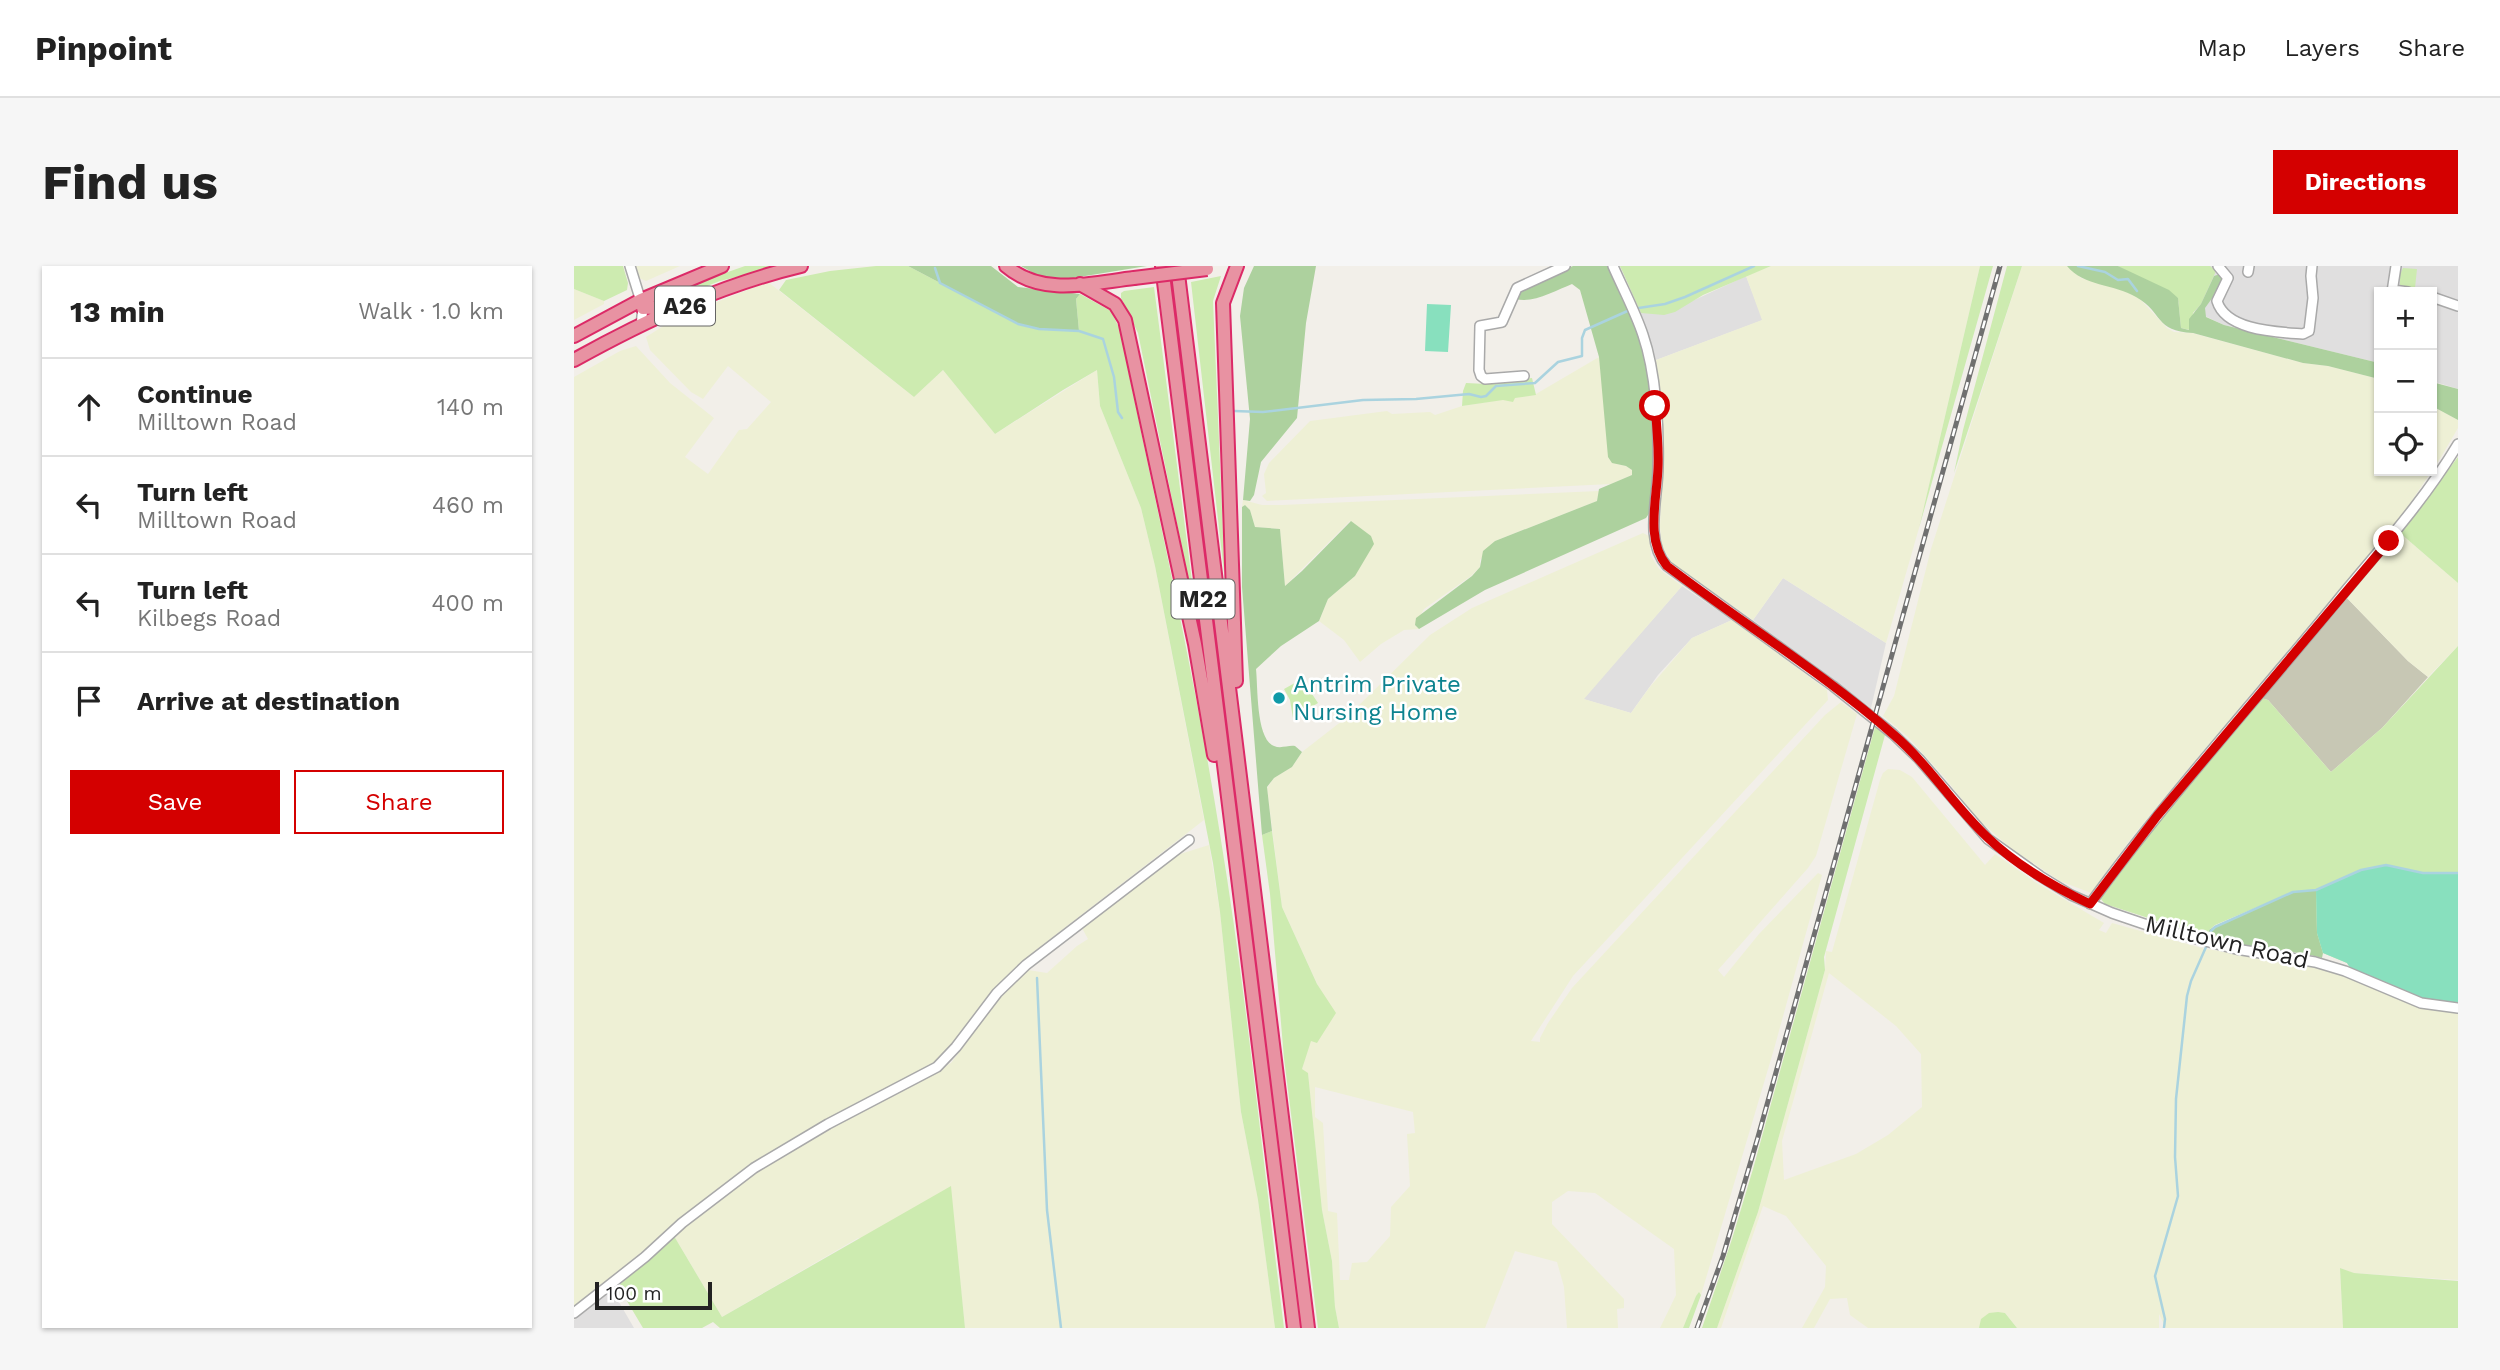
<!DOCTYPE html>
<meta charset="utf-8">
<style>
:root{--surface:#fff;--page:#f6f6f6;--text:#222;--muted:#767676;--line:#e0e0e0;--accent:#d40000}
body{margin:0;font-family:"Work Sans",sans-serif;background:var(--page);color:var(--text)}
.controls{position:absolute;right:21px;top:21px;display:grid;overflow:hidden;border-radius:0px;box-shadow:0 2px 5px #0004}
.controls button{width:63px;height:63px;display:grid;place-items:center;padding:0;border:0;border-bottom:2px solid var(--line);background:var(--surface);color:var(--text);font:35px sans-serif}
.scale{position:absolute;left:21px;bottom:18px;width:117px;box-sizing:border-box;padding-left:7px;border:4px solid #222;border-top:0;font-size:19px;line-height:24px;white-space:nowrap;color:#222;-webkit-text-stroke:5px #fff;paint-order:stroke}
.stop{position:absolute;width:21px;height:21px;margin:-16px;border:5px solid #d40000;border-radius:50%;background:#fff}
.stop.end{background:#d40000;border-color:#fff;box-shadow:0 2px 7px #0008}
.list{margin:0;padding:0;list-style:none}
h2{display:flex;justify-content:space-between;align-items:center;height:91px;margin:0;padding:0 28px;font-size:30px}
h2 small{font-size:23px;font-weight:400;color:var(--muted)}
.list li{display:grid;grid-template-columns:46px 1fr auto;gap:21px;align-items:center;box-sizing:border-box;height:98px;padding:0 28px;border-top:2px solid var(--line)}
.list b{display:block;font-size:26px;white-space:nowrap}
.list p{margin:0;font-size:23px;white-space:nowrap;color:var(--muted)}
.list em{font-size:23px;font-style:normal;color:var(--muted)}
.actions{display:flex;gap:14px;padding:21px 28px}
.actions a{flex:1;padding:16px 0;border:2px solid var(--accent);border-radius:0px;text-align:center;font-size:24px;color:var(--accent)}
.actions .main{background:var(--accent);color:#fff}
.icon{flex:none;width:38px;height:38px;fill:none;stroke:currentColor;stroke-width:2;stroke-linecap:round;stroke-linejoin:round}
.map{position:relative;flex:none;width:1884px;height:1062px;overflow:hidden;border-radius:0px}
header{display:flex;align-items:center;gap:42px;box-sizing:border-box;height:98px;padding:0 35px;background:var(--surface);border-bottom:2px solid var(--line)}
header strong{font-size:33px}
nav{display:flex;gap:38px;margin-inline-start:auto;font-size:24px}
.intro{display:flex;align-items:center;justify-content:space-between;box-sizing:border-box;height:168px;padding:0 42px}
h1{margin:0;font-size:49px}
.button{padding:18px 32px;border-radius:0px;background:var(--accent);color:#fff;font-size:24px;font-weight:700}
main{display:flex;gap:42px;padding:0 42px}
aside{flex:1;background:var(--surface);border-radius:0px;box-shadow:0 2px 5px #0004}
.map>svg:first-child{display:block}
.residential{fill:#e0dfdf}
.construction{fill:#c7c7b4}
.farmland{fill:#eef0d5;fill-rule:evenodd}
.grass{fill:#cdebb0}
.forest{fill:#add19e}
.pitch{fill:#88e0be}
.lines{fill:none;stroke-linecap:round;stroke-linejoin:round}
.stream{stroke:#aad3df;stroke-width:2.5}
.minor-casing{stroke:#a9a9a9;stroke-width:12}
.highway-casing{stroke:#dc2a67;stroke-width:16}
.minor{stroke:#fff;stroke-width:9}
.highway{stroke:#e892a2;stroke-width:12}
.rail-casing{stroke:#707070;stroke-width:5}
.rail{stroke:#fff;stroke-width:2.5;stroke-dasharray:8;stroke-linecap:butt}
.highway-bridge-casing{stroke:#dc2a67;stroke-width:16;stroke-linecap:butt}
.highway-bridge{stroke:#e892a2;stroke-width:12}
.route{stroke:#d40000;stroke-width:9}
.culture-dot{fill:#0f9aa8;stroke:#fff;stroke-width:2.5}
.labels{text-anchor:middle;stroke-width:5;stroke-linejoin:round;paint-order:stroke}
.shield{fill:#fff;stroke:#646464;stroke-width:2}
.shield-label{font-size:23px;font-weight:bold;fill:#222}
.culture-label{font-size:24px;fill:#0d838f;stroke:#fff;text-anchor:start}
.street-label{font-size:24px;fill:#222;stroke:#fff}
</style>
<header>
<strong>Pinpoint</strong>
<nav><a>Map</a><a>Layers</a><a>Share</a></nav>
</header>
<div class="intro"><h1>Find us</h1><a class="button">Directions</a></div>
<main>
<aside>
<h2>13 min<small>Walk · 1.0 km</small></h2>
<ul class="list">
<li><svg class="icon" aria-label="ahead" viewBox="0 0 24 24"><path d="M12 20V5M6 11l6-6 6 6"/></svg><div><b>Continue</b><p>Milltown Road</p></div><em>140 m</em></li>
<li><svg class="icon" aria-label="left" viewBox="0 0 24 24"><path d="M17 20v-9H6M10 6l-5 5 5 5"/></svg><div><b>Turn left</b><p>Milltown Road</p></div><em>460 m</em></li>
<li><svg class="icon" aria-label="left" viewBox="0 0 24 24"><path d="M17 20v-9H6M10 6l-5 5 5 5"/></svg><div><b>Turn left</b><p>Kilbegs Road</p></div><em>400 m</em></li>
<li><svg class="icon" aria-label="arrive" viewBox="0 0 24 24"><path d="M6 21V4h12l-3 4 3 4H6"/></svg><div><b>Arrive at destination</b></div></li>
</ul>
<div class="actions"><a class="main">Save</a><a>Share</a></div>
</aside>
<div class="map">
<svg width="1884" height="1062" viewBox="0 0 1884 1062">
<rect width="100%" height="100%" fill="#f2efe9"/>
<path class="residential" d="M 1544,0 L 1884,0 L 1884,123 L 1858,115 L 1858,26 L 1805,26 L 1805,97 L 1650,59 L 1620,45 Z
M 1172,10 L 1189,54 L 1082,94 L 1067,47 L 1077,47 L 1114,37 Z
M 1209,312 L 1312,377 L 1297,442 L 1179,354 Z
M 1108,320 L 1158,354 L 1118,372 L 1084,409 L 1057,447 L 1009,433 Z
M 38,1024 L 60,1062 L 0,1062 L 0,1054 Z"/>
<path class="construction" d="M 1772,331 L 1834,395 L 1854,411 L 1808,462 L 1757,506 L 1694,434 L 1687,432 Z"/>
<path class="farmland" d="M 61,0 L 106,0 L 72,15 L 65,12 Z
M 1197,0 L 1406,0 L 1345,262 L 1312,377 L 1209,312 L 1179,354 L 1099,298 L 1088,280 L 1086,261 L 1089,183 L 1082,94 L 1188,54 L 1172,10 Z
M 1448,0 L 1494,0 L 1507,12 L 1551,25 L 1565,32 L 1593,62 L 1600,66 L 1618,67 L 1729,97 L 1754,100 L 1805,113 L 1805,205 L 1858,205 L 1858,140 L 1884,154 L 1884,162 L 1867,191 L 1829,248 L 1608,510 L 1558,571 L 1517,627 L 1486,615 L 1435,581 L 1403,552 L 1371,512 L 1334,471 L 1309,450 L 1320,430 L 1357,283 Z
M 194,16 L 340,131 L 369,104 L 421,168 L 523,104 L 526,140 L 567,242 L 581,300 L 630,554 L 462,684 L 424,719 L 371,789 L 359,798 L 302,827 L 169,904 L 0,1041 L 0,111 L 46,85 L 62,80 L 96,117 L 140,152 L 111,191 L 134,208 L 165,164 L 173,163 L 197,136 L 154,100 L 129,133 L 117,126 L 76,84 L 72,71 L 102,52 Z
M 0,23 L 30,35 L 30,38 L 0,54 Z
M 1025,91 L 1031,138 L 1043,198 L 1052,200 L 1058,204 L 1058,209 L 1037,218 L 693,235 L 688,230 L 692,227 L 690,208 L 695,197 L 736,155 L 813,145 L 818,148 L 856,146 L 861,149 L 888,140 L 962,128 Z
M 1025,225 L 1023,235 L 921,275 L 906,294 L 906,301 L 897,310 L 850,343 L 841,359 L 845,363 L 830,364 L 807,378 L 786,396 L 770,374 L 745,355 L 754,333 L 781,310 L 796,270 L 776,255 L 711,320 L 706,263 L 681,261 L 676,244 L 671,239 L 668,241 L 669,234 L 688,239 L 708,239 Z
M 1069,267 L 1075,270 L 1077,290 L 1085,303 L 1108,320 L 1010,433 L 1057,447 L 1075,422 L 1118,372 L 1158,354 L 1253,424 L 1254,434 L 999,710 L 957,775 L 966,776 L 966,772 L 974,757 L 998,722 L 1251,449 L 1267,436 L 1283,448 L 1242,590 L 1234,602 L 1144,704 L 1150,711 L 1185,668 L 1244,607 L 1248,609 L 1200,783 L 1127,1029 L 1125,1027 L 1122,1030 L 1109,1062 L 1086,1062 L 1102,1029 L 1100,983 L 1021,927 L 994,925 L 978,936 L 978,958 L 1050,1033 L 1050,1042 L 1043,1043 L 1044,1062 L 993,1062 L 990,1021 L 983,996 L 941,985 L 911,1062 L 765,1062 L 761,1041 L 758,995 L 748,944 L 734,808 L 728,803 L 744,720 L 708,641 L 693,522 L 700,512 L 718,501 L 728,486 L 773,451 L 856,369 L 898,342 ZM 741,821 L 839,846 L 841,867 L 833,868 L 836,920 L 817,941 L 816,970 L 793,996 L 778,997 L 775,1014 L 766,1014 L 763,947 L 754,945 L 749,857 L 741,851 Z
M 1826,267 L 1884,317 L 1884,380 L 1854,411 L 1834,395 L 1772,331 Z
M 1314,503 L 1326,504 L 1338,511 L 1411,599 L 1421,588 L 1461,616 L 1530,657 L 1525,664 L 1532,667 L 1538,657 L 1631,683 L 1710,693 L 1754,703 L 1827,734 L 1845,739 L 1884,745 L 1884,1014 L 1779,1007 L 1766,1002 L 1769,1062 L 1592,1062 L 1585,1048 L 1585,1062 L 1443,1062 L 1431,1047 L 1405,1062 L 1294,1062 L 1276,1049 L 1273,1032 L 1256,1033 L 1240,1062 L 1228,1062 L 1251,1021 L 1252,1000 L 1212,950 L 1189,940 L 1147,1062 L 1143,1062 L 1184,946 L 1251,704 L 1252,685 L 1258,686 L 1306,514 L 1309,507 ZM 1255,707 L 1322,760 L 1347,788 L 1348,841 L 1314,869 L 1282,888 L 1210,914 L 1208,875 Z
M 635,579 L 646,646 L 667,846 L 684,934 L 701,1062 L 391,1062 L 384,995 L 284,972 L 148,1051 L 100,970 L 193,898 L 377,797 L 426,732 L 454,704 L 473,707 L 503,680 L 514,673 L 508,662 L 590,597 L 603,589 Z"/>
<path class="grass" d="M 0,0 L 49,0 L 54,17 L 53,24 L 30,35 L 0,23 Z
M 171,0 L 207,0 L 146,15 L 89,37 L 78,36 L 114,20 Z
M 302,0 L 334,0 L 444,58 L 465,63 L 505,65 L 502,33 L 506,28 L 537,45 L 546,64 C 580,232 619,399 646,568 C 673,732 689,897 710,1062 L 701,1062 L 684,934 L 667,846 L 646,646 L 639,597 L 581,300 L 567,242 L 526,140 L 523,104 L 489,124 L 421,168 L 369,104 L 340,131 L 205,24 L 212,14 L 256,5 Z
M 1046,0 L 1197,0 L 1129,29 L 1101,46 L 1090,49 L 1067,47 Z
M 1406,0 L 1419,0 L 1345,262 Z
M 1433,0 L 1448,0 L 1380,207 L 1389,164 Z
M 1544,0 L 1636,0 L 1642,5 L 1627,38 L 1619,47 L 1616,64 L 1607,62 L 1604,32 Z
M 1829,2 L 1843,3 L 1841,22 L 1826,19 L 1826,8 Z
M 647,10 L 639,35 L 651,315 L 617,16 Z
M 580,21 L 619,323 L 617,326 L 564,67 L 547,32 L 547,27 L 550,25 Z
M 958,112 L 962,129 L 941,132 L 939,136 L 929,134 L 888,140 L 889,125 L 892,117 L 912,118 Z
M 1884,191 L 1884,317 L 1826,267 Z
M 1884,380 L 1884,739 L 1778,705 L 1773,697 L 1749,687 L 1743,667 L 1742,624 L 1719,626 L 1641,659 L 1635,664 L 1633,671 L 1531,638 L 1526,632 L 1565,578 L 1687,432 L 1694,434 L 1757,506 L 1808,462 Z
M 728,413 L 744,437 L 719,452 L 716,434 L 710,423 Z
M 1301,461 L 1311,469 L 1250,691 L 1251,704 L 1184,946 L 1143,1062 L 1128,1062 L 1158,973 L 1179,903 Z
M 698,565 L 708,641 L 743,718 L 762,747 L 743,777 L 737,775 L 728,803 L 734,807 L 748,944 L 758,995 L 761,1041 L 765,1062 L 744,1062 L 710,792 L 696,628 L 688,569 Z
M 377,920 L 391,1062 L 146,1062 L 139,1056 L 128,1062 L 69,1062 L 44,1020 L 100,970 L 148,1051 Z
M 1766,1002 L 1780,1007 L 1884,1015 L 1884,1062 L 1769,1062 Z
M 1125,1026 L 1127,1029 L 1115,1062 L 1109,1062 L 1122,1030 Z
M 1424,1046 L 1431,1047 L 1443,1062 L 1405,1062 L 1407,1053 L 1415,1047 Z"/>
<path class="forest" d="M 334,0 L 417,0 L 444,21 L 506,28 L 502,33 L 505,65 L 465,63 L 444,58 Z
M 447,0 L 573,0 L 480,15 L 463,9 Z
M 680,0 L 742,0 L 732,57 L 723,152 L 687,196 L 680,229 L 676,235 L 669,234 L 676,153 L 666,50 L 670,22 Z
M 999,0 L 1035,0 C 1045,23 1057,46 1065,69 C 1081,115 1085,199 1076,246 L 1072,252 L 911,324 L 845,363 L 841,359 L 842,352 L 898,310 L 906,301 L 909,285 L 921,275 L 1023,235 L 1025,223 L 1058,209 L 1058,204 L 1052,200 L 1038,197 L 1034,191 L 1025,91 L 1006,24 L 998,18 C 983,24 958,38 942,33 L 941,28 L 958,17 Z
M 1493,0 L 1544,0 L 1595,24 L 1604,32 L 1607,62 L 1615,64 L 1615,53 L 1627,38 L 1640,10 L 1646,8 L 1648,13 L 1644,24 L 1631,42 L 1632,51 L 1650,59 L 1805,97 L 1805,113 L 1754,100 L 1729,97 L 1619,67 C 1580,65 1590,47 1562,31 C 1540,18 1509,20 1493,0 Z
M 1858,116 L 1884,123 L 1884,154 L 1858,140 Z
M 671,239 L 676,244 L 681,261 L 706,263 L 711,320 L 728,305 L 777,255 L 797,270 L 800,278 L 781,310 L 754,333 L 745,355 L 707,380 L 682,403 C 684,422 682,473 700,480 C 707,483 714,479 721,480 L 728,486 L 718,501 L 700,512 L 693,521 L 698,565 L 688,569 L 668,321 L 668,241 Z
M 1742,624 L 1743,667 L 1749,687 L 1748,692 C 1711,681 1671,687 1636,671 L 1635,664 L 1641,660 L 1719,626 Z"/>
<path class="pitch" d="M 853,38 L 877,39 L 874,86 L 851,85 Z
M 1812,599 L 1849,607 L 1884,607 L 1884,739 L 1847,734 L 1778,705 L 1773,697 L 1749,687 L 1743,667 L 1742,624 L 1787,604 Z"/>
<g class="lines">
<path class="stream" d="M 1504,0 L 1531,6 L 1544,14 L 1554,13 L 1563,25
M 361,2 L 366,17 L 444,58 L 465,63 L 505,65 L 529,73 L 540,111 L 544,146 L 548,152
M 660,145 L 689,146 L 789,134 L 842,133 L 895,128 L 907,131 L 912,130 L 922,120 L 961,117 L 984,96 L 1008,90 L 1008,72 L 1011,64 L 1058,43 L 1091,38 L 1111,31 L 1180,0
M 1637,670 L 1637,665 L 1641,661 L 1719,626 L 1742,624 L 1787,604 L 1812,599 L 1849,607 L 1884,607
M 463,712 L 473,944 L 487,1062
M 1590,1062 L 1591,1053 L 1581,1010 L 1604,930 L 1601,891 L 1602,833 L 1613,730 L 1617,715 L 1632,681"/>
<g class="minor-casing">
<path id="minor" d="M 56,0 L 69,42 L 67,59
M 1039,0 C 1049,23 1061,45 1069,69 C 1082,107 1085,161 1084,201 C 1084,232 1070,275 1093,300 L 1259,420 L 1319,468 L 1345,493 L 1414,573 L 1466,610 L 1497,629 L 1538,647 L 1585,663 L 1662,683 L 1741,696 L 1771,705 L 1847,737 L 1884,742
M 1644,0 L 1654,12 L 1643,35 C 1652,65 1704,66 1729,68 L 1735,65 L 1739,32 L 1737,10 L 1738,0
M 1674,6 L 1675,0
M 1819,24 L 1834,26
M 1818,26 L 1822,0
M 1858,31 L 1884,40
M 950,110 L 911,113 L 907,110 L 905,104 L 906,60 L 928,56 L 943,22 L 991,0
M 1516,638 C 1593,532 1681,435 1764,334 C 1806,283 1850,235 1884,178
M 0,1047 L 71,991 L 108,957 L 180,902 L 254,858 L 363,801 L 382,781 L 423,727 L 452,699 L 615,574"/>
</g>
<g class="highway-casing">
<path id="highway" d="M 432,0 C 468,31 517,17 560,12
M 588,0 L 720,1062
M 603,0 L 734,1062
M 506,18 L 541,38 L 551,54 L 621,378 L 640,489
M 69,42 L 87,41 L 99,37
M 0,70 L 67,34 L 148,0
M 0,94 C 72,54 147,19 227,0
M 662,415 L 649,37 L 663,0"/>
</g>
<use href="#minor" class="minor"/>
<use href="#highway" class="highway"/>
<g class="rail-casing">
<path id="rail" d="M 1123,1062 L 1149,990 L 1184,871 L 1426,0"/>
</g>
<use href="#rail" class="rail"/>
<g class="highway-bridge-casing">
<path id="highway-bridge" d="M 560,12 L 633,3"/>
</g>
<use href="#highway-bridge" class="highway-bridge"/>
</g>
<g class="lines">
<path class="route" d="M 1081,140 C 1083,161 1085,182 1084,202 C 1083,233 1071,274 1093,300 C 1168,357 1249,407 1320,469 C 1355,499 1379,539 1413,571 C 1442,599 1480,621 1516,638 L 1583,550 L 1815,275"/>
</g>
<circle class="culture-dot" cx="705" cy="432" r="7"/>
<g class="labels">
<g class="shield">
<rect x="81" y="20.5" width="60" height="39" rx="5"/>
<rect x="597.5" y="313.5" width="63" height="39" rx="5"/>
</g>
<g class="shield-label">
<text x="111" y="48">A26</text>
<text x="629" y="341">M22</text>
</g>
<g class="culture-label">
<text x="719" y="426">Antrim Private<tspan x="719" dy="28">Nursing Home</tspan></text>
</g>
<g class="street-label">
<text transform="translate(1653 676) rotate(13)" y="8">Milltown Road</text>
</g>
</g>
</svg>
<div class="controls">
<button>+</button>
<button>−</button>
<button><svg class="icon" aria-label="locate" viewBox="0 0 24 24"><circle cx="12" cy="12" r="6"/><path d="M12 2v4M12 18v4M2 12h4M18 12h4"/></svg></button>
</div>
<div class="scale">100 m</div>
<div class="stop" style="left:1081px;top:140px"></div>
<div class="stop end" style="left:1815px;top:275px"></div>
</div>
</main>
